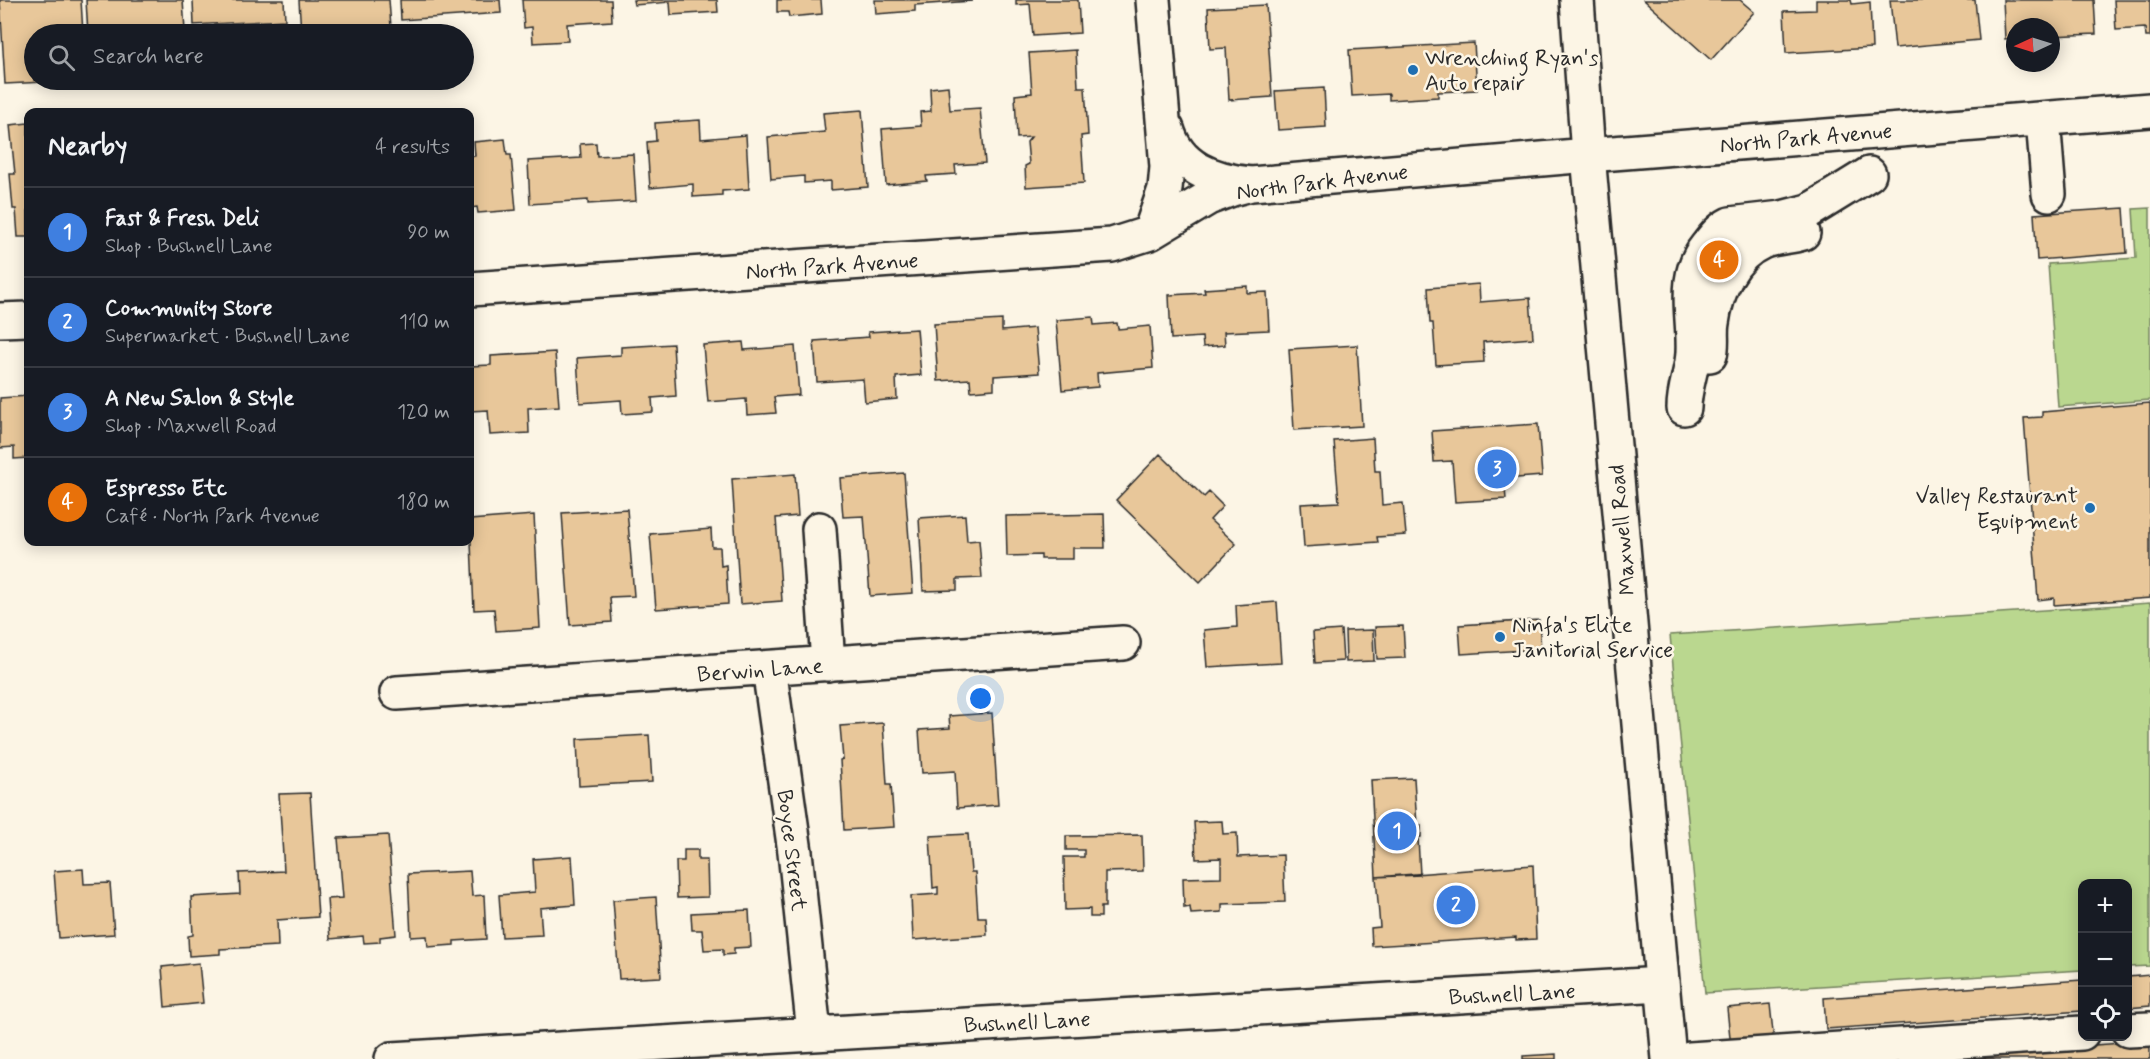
<!DOCTYPE html>
<meta charset="utf-8">
<style>
:root{--surface:#171b24;--page:#242831;--text:#f1f3f6;--muted:#9ea1a6;--line:#363941;--accent:#1f6fb2}
body{margin:0;font-family:Mynerve,sans-serif;background:var(--page);color:var(--text)}
.controls{position:absolute;right:18px;bottom:18px;display:grid;overflow:hidden;border-radius:12px;box-shadow:0 3px 15px #0003}
.controls button{width:54px;height:54px;display:grid;place-items:center;padding:0;border:0;border-bottom:2px solid var(--line);background:var(--surface);color:var(--text);font:30px sans-serif}
.compass{position:absolute;left:2006px;top:18px;width:54px;height:54px;border-radius:50%;background:var(--surface);box-shadow:0 3px 15px #0003;rotate:266deg}
.you{position:absolute;left:981px;top:699px;width:21px;height:21px;margin:-15px;border:4px solid #fff;border-radius:50%;background:#1a73e8;box-shadow:0 0 0 9px #1a73e833}
.badge{display:grid;place-items:center;width:39px;height:39px;border-radius:50%;background:var(--accent);color:#fff;font-size:20px;font-weight:700}
.pin{position:absolute;translate:-50% -50%;border:3px solid #fff;box-shadow:0 2px 6px #0006}
.list{margin:0;padding:0;list-style:none}
h2{display:flex;justify-content:space-between;align-items:center;height:78px;margin:0;padding:0 24px;font-size:26px}
h2 small{font-size:20px;font-weight:400;color:var(--muted)}
.list li{display:grid;grid-template-columns:39px 1fr auto;gap:18px;align-items:center;box-sizing:border-box;height:90px;padding:0 24px;border-top:2px solid var(--line)}
.list b{display:block;font-size:22px;white-space:nowrap}
.list p{margin:0;font-size:20px;white-space:nowrap;color:var(--muted)}
.list em{font-size:20px;font-style:normal;color:var(--muted)}
.icon{flex:none;width:33px;height:33px;fill:none;stroke:currentColor;stroke-width:2;stroke-linecap:round;stroke-linejoin:round}
.map{position:relative;flex:none;width:2150px;height:1059px;overflow:hidden}
.search{position:absolute;background:var(--surface);box-shadow:0 3px 15px #0003;left:24px;top:24px;width:450px;height:66px;display:flex;align-items:center;gap:15px;box-sizing:border-box;padding:0 21px;border-radius:33px;color:var(--muted);font-size:22px}
.panel{position:absolute;background:var(--surface);box-shadow:0 3px 15px #0003;left:24px;top:108px;width:450px;height:438px;border-radius:12px}
.map>svg:first-child{display:block}
.green{fill:#bad78f;stroke:#72815d;stroke-width:1.5}
.building{fill:#e8c79a;stroke:#2b2b2b;stroke-width:1.5}
.lines{fill:none;stroke-linecap:round;stroke-linejoin:round}
.minor-casing{stroke:#2b2b2b;stroke-width:38}
.major-casing{stroke:#2b2b2b;stroke-width:38}
.minor{stroke:#fcf5e5;stroke-width:33}
.major{stroke:#fcf5e5;stroke-width:33}
.poi-dot{fill:#1f6fb2;stroke:#fcf5e5;stroke-width:2}
.labels{text-anchor:middle;stroke-width:5;stroke-linejoin:round;paint-order:stroke}
.poi-label{font-size:22px;fill:#2b2b2b;stroke:#fcf5e5;text-anchor:start}
.street-label{font-size:22px;fill:#2b2b2b;stroke:#fcf5e5}
</style>
<div class="map">
<svg width="2150" height="1059" viewBox="0 0 2150 1059">
<rect width="100%" height="100%" fill="#fcf5e5"/>
<filter id="ink" filterUnits="userSpaceOnUse"><feTurbulence type="fractalNoise" baseFrequency=".0167" numOctaves="2"/><feDisplacementMap in="SourceGraphic" scale="12" xChannelSelector="R" yChannelSelector="G"/><feConvolveMatrix kernelMatrix="1 2 1 2 8 2 1 2 1" color-interpolation-filters="sRGB"/></filter>
<g filter="url(#ink)">
<path class="green" d="M 2150,208 L 2150,400 L 2058,407 L 2048,264 L 2136,258 L 2133,209 Z
M 2150,603 L 2150,966 L 2128,967 L 2128,884 L 2082,884 L 2082,970 L 1705,993 L 1670,635 Z"/>
<path class="building" d="M 0,0 L 81,0 L 83,34 L 34,34 L 34,80 L 45,80 L 45,82 L 5,84 Z
M 86,0 L 183,0 L 185,31 L 137,34 L 88,34 Z
M 193,0 L 284,0 L 285,20 L 194,25 Z
M 299,0 L 389,0 L 391,27 L 361,29 L 361,34 L 336,34 L 335,31 L 301,33 Z
M 400,0 L 500,0 L 501,13 L 401,20 Z
M 522,0 L 611,0 L 612,21 L 567,24 L 568,41 L 533,43 L 532,27 L 524,28 Z
M 633,0 L 717,0 L 718,12 L 671,15 L 670,2 L 634,5 Z
M 777,0 L 821,0 L 822,14 L 789,17 L 788,12 L 777,12 Z
M 875,0 L 972,0 L 972,1 L 915,5 L 915,11 L 876,14 Z
M 1016,0 L 1078,0 L 1080,33 L 1033,36 L 1030,4 L 1016,5 Z
M 1644,0 L 1740,0 L 1754,12 L 1711,60 Z
M 1816,0 L 1851,0 L 1852,4 L 1870,2 L 1872,48 L 1786,53 L 1784,11 L 1816,10 Z
M 1890,0 L 1975,0 L 1979,40 L 1895,48 Z
M 2003,0 L 2094,0 L 2096,34 L 2051,36 L 2051,27 L 2015,27 L 2015,38 L 2005,39 Z
M 2114,0 L 2150,0 L 2150,37 L 2146,37 L 2145,28 L 2116,30 Z
M 1266,5 L 1272,97 L 1229,100 L 1226,48 L 1210,49 L 1208,8 Z
M 1474,43 L 1477,90 L 1438,92 L 1438,97 L 1389,100 L 1389,94 L 1352,96 L 1349,50 Z
M 1076,50 L 1078,87 L 1085,87 L 1088,135 L 1081,136 L 1084,183 L 1026,187 L 1025,166 L 1029,164 L 1027,142 L 1031,137 L 1017,138 L 1015,95 L 1032,93 L 1029,53 Z
M 948,86 L 950,110 L 980,108 L 985,163 L 955,165 L 956,174 L 926,176 L 927,181 L 886,185 L 882,129 L 921,126 L 920,112 L 931,111 L 930,88 Z
M 1324,88 L 1326,127 L 1278,130 L 1275,91 Z
M 862,110 L 868,187 L 831,190 L 831,181 L 804,183 L 804,176 L 771,179 L 768,137 L 825,132 L 823,113 Z
M 700,120 L 701,139 L 746,135 L 749,189 L 722,191 L 722,195 L 693,197 L 693,184 L 650,188 L 647,142 L 656,141 L 655,123 Z
M 28,123 L 28,237 L 18,237 L 16,209 L 13,209 L 10,174 L 15,174 L 10,125 Z
M 505,139 L 507,155 L 511,155 L 516,210 L 478,213 L 477,207 L 470,208 L 470,157 L 475,156 L 474,142 Z
M 596,143 L 597,156 L 633,154 L 636,201 L 588,204 L 588,200 L 530,204 L 528,161 L 581,158 L 580,144 Z
M 2124,208 L 2127,253 L 2037,260 L 2034,214 Z
M 1479,284 L 1480,302 L 1530,298 L 1533,338 L 1483,342 L 1484,362 L 1436,365 L 1433,323 L 1430,323 L 1428,288 Z
M 1247,286 L 1247,293 L 1267,292 L 1269,330 L 1224,332 L 1225,345 L 1203,347 L 1202,337 L 1171,339 L 1169,295 L 1205,293 L 1204,289 Z
M 1093,317 L 1094,325 L 1117,323 L 1118,329 L 1150,326 L 1153,368 L 1097,373 L 1098,387 L 1062,390 L 1056,320 Z
M 1002,320 L 1002,331 L 1035,328 L 1039,373 L 994,376 L 994,389 L 971,391 L 970,379 L 938,381 L 934,324 Z
M 917,329 L 921,375 L 896,377 L 897,399 L 865,402 L 863,379 L 817,382 L 814,341 L 869,337 L 868,332 Z
M 743,342 L 744,350 L 795,346 L 799,395 L 774,397 L 776,413 L 747,415 L 746,399 L 708,402 L 703,345 Z
M 673,344 L 676,396 L 652,398 L 653,412 L 622,414 L 621,400 L 580,403 L 577,358 L 621,355 L 621,347 Z
M 1357,345 L 1362,426 L 1294,430 L 1289,349 Z
M 555,352 L 559,406 L 528,408 L 529,433 L 490,435 L 488,410 L 470,411 L 470,366 L 491,365 L 491,356 Z
M 28,396 L 28,458 L 14,459 L 14,447 L 0,448 L 0,398 Z
M 2150,403 L 2150,598 L 2054,605 L 2054,598 L 2038,600 L 2024,418 L 2042,417 L 2042,412 Z
M 1538,424 L 1542,476 L 1504,479 L 1506,499 L 1455,502 L 1452,461 L 1434,462 L 1432,431 Z
M 1373,438 L 1375,471 L 1380,471 L 1382,505 L 1403,503 L 1406,535 L 1377,537 L 1378,542 L 1304,547 L 1301,504 L 1339,502 L 1334,441 Z
M 1160,454 L 1204,497 L 1209,492 L 1223,506 L 1210,520 L 1236,544 L 1200,582 L 1116,500 Z
M 904,473 L 913,593 L 870,596 L 864,516 L 843,517 L 840,478 Z
M 795,474 L 798,516 L 776,518 L 782,601 L 740,604 L 732,479 Z
M 627,509 L 634,596 L 610,597 L 612,622 L 570,625 L 562,513 Z
M 1104,514 L 1105,548 L 1073,548 L 1073,559 L 1041,559 L 1041,555 L 1007,556 L 1006,516 Z
M 534,515 L 540,628 L 496,631 L 494,609 L 474,610 L 470,520 Z
M 965,515 L 967,541 L 979,540 L 982,578 L 957,579 L 957,590 L 923,591 L 919,518 Z
M 711,529 L 712,547 L 720,547 L 721,566 L 726,565 L 728,604 L 656,609 L 650,534 Z
M 1277,602 L 1281,663 L 1207,667 L 1204,630 L 1237,627 L 1236,605 Z
M 1539,620 L 1541,649 L 1461,654 L 1459,625 Z
M 1403,626 L 1405,658 L 1377,659 L 1375,627 Z
M 1341,630 L 1343,661 L 1315,663 L 1313,632 Z
M 1373,630 L 1374,661 L 1346,662 L 1345,631 Z
M 992,713 L 998,805 L 957,808 L 955,771 L 922,773 L 919,730 L 950,728 L 949,716 Z
M 883,723 L 887,784 L 891,784 L 894,827 L 844,830 L 840,760 L 843,759 L 840,726 Z
M 649,735 L 652,782 L 579,786 L 577,739 Z
M 1414,778 L 1417,826 L 1421,825 L 1421,837 L 1418,838 L 1420,875 L 1376,877 L 1371,780 Z
M 310,793 L 318,917 L 277,920 L 278,946 L 220,949 L 220,954 L 189,956 L 188,936 L 193,935 L 191,897 L 240,894 L 239,873 L 284,871 L 279,794 Z
M 1222,821 L 1223,834 L 1237,833 L 1238,857 L 1283,855 L 1285,902 L 1222,904 L 1222,912 L 1191,914 L 1190,907 L 1184,908 L 1183,878 L 1221,877 L 1221,858 L 1196,859 L 1194,822 Z
M 968,834 L 971,872 L 975,872 L 978,917 L 986,917 L 987,935 L 913,940 L 911,896 L 938,894 L 938,887 L 933,888 L 930,836 Z
M 388,835 L 396,935 L 380,937 L 380,942 L 364,943 L 363,936 L 330,939 L 327,899 L 343,898 L 338,838 Z
M 1142,835 L 1143,871 L 1105,872 L 1105,907 L 1101,907 L 1101,917 L 1090,917 L 1090,909 L 1065,910 L 1064,857 L 1084,857 L 1084,850 L 1066,850 L 1066,836 Z
M 684,850 L 698,850 L 698,860 L 707,860 L 708,897 L 677,898 L 676,861 L 684,861 Z
M 572,856 L 575,905 L 540,908 L 542,935 L 502,937 L 499,895 L 535,892 L 533,859 Z
M 1533,865 L 1536,939 L 1516,940 L 1516,937 L 1372,946 L 1371,928 L 1380,927 L 1376,877 Z
M 83,869 L 84,884 L 110,883 L 114,934 L 59,938 L 54,871 Z
M 470,871 L 472,896 L 484,895 L 486,939 L 454,941 L 454,945 L 428,947 L 427,936 L 411,937 L 408,874 Z
M 656,897 L 661,977 L 619,979 L 613,900 Z
M 749,910 L 751,947 L 734,948 L 734,954 L 723,955 L 723,949 L 704,950 L 702,930 L 692,930 L 691,913 Z
M 199,963 L 203,1003 L 165,1007 L 162,967 Z
M 2150,975 L 2150,1006 L 2128,1008 L 2128,977 Z
M 2082,980 L 2082,1011 L 1826,1029 L 1824,998 Z
M 1770,1004 L 1774,1042 L 1731,1047 L 1727,1008 Z
M 2150,1041 L 2150,1059 L 1901,1059 Z
M 1556,1054 L 1556,1059 L 1523,1059 L 1523,1056 Z"/>
<g class="lines">
<g class="minor-casing">
<path id="minor" d="M 2043,119 L 2049,194
M 1167,129 C 1178,168 1213,180 1250,184
M 1150,233 L 1165,189 L 1167,167 L 1153,0
M 470,289 L 1112,245 L 1150,233 L 1208,198 L 1232,189 L 1251,184 L 1588,155 L 2150,110
M 0,320 L 28,319
M 1710,355 C 1713,344 1710,333 1712,323 C 1716,292 1732,255 1762,242 C 1774,237 1790,237 1803,233
M 1684,408 C 1684,388 1692,372 1693,353 C 1695,316 1681,278 1707,246 C 1714,237 1720,229 1730,224 L 1782,218 L 1809,211 L 1869,174
M 819,529 L 828,664
M 769,668 L 795,852 L 814,1033
M 397,693 L 1123,643
M 2128,1030 L 2150,1029
M 392,1059 L 1662,984
M 1690,1059 L 2082,1033"/>
</g>
<g class="major-casing">
<path id="major" d="M 1577,0 L 1588,155 L 1669,1059"/>
</g>
<use href="#minor" class="minor"/>
<use href="#major" class="major"/>
</g>
</g>
<g class="poi-dot">
<circle cx="1413" cy="70" r="6"/>
<circle cx="2090" cy="508" r="6"/>
<circle cx="1500" cy="637" r="6"/>
</g>
<g class="labels">
<g class="poi-label">
<text x="1425" y="65">Wrenching Ryan's<tspan x="1425" dy="25">Auto repair</tspan></text>
<text x="2078" y="503" text-anchor="end">Valley Restaurant<tspan x="2078" dy="25">Equipment</tspan></text>
<text x="1512" y="632">Ninfa's Elite<tspan x="1512" dy="25">Janitorial Service</tspan></text>
</g>
<g class="street-label">
<text transform="translate(1806 137) rotate(-5)" y="8">North Park Avenue</text>
<text transform="translate(1322 181) rotate(-7)" y="8">North Park Avenue</text>
<text transform="translate(832 265) rotate(-4)" y="8">North Park Avenue</text>
<text transform="translate(1621 530) rotate(-95)" y="8">Maxwell Road</text>
<text transform="translate(760 669) rotate(-4)" y="8">Berwin Lane</text>
<text transform="translate(793 850) rotate(83)" y="8">Boyce Street</text>
<text transform="translate(1512 993) rotate(-3)" y="8">Bushnell Lane</text>
<text transform="translate(1027 1021) rotate(-3)" y="8">Bushnell Lane</text>
</g>
</g>
</svg>
<div class="controls">
<button>+</button>
<button>−</button>
<button><svg class="icon" aria-label="locate" viewBox="0 0 24 24"><circle cx="12" cy="12" r="6"/><path d="M12 2v4M12 18v4M2 12h4M18 12h4"/></svg></button>
</div>
<svg class="compass" viewBox="-18 -18 36 36"><path d="M0-13l5 13h-10z" fill="#e53935"/><path d="M0 13l5-13h-10z" fill="#9ea1a6"/></svg>
<div class="you"></div>
<div class="pin badge" style="left:1397px;top:831px;background:#3f7fe0">1</div>
<div class="pin badge" style="left:1456px;top:905px;background:#3f7fe0">2</div>
<div class="pin badge" style="left:1497px;top:469px;background:#3f7fe0">3</div>
<div class="pin badge" style="left:1719px;top:260px;background:#e8710a">4</div>
<div class="search"><svg class="icon" aria-label="search" viewBox="0 0 24 24"><circle cx="10" cy="10" r="6"/><path d="M15 15l6 6"/></svg>Search here</div>
<section class="panel">
<h2>Nearby<small>4 results</small></h2>
<ul class="list">
<li><span class="badge" style="background:#3f7fe0">1</span><div><b>Fast &amp; Fresh Deli</b><p>Shop · Bushnell Lane</p></div><em>90 m</em></li>
<li><span class="badge" style="background:#3f7fe0">2</span><div><b>Community Store</b><p>Supermarket · Bushnell Lane</p></div><em>110 m</em></li>
<li><span class="badge" style="background:#3f7fe0">3</span><div><b>A New Salon &amp; Style</b><p>Shop · Maxwell Road</p></div><em>120 m</em></li>
<li><span class="badge" style="background:#e8710a">4</span><div><b>Espresso Etc</b><p>Café · North Park Avenue</p></div><em>180 m</em></li>
</ul>
</section>
</div>
